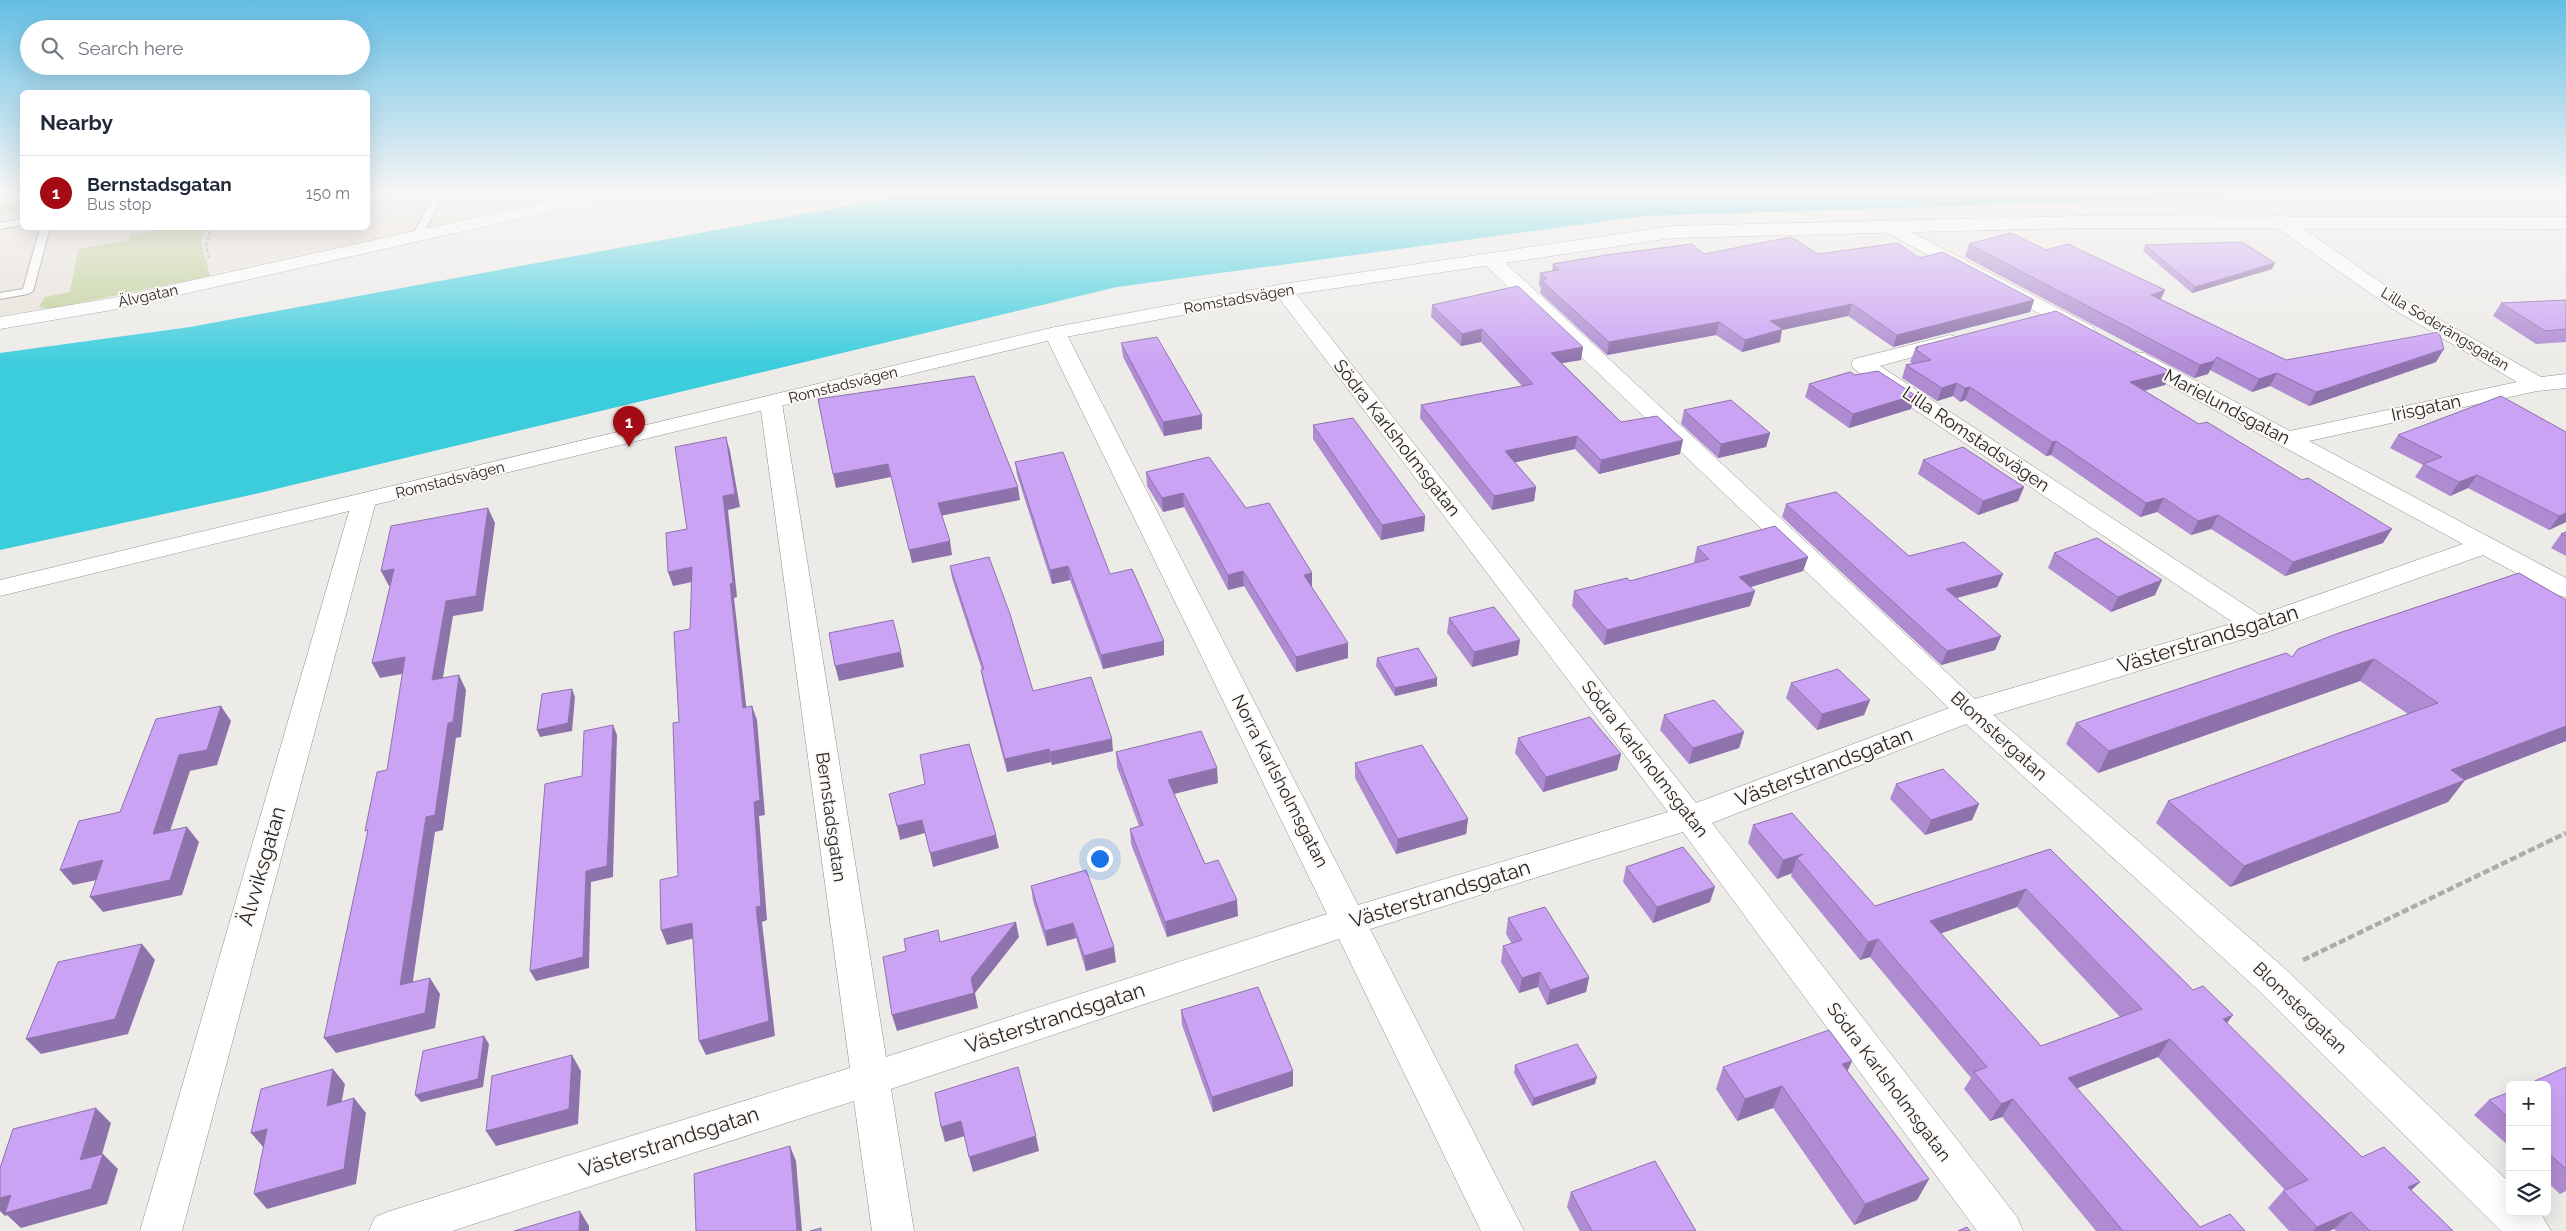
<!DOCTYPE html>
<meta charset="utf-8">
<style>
:root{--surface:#fff;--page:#f6f6f7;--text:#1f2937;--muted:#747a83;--line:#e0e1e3;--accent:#a40b14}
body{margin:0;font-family:Raleway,sans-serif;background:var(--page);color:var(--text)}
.controls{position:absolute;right:15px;bottom:15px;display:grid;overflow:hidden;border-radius:8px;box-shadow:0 5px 20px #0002}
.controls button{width:45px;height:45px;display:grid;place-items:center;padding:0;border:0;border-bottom:1px solid var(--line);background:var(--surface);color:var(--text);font:25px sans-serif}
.you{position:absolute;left:1099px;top:858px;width:18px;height:18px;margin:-12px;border:4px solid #fff;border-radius:50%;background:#1a73e8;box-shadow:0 0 0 8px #1a73e833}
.badge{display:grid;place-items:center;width:32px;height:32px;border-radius:50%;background:var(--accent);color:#fff;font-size:16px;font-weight:700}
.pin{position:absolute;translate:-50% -41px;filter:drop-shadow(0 1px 2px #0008)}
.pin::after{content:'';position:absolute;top:26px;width:18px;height:15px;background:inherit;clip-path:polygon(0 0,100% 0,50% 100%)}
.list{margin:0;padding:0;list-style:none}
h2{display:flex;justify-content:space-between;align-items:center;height:65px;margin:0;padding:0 20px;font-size:21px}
h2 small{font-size:16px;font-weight:400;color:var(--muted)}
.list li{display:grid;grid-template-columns:32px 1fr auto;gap:15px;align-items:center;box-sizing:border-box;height:75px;padding:0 20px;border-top:1px solid var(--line)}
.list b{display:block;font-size:19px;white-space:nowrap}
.list p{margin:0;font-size:16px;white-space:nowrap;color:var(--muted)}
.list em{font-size:16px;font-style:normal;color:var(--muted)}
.icon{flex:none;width:28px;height:28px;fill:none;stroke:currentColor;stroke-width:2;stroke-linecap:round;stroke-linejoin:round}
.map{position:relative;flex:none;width:2566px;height:1231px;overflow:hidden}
.search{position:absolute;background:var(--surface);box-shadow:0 5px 20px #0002;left:20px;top:20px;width:350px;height:55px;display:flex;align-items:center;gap:12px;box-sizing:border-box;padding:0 18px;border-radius:28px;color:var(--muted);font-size:19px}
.panel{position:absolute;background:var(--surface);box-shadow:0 5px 20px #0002;left:20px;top:90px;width:350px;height:140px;border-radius:8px}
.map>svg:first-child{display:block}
.built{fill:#e7dfd6}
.green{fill:#bbcc93}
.water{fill:#3ccddd}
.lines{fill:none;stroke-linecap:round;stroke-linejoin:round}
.lane-casing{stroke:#918e8c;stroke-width:2}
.street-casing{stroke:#918e8c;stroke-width:1}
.secondary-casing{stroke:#918e8c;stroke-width:1}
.path-far1{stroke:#aeacaa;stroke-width:2.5;stroke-dasharray:4 2;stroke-linecap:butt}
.path{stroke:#aeacaa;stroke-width:4.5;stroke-dasharray:7 3;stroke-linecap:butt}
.lane{fill:#fff;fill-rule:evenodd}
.street{fill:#fff;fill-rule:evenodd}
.secondary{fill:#fff;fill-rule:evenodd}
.wall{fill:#af8cd2;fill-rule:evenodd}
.shaded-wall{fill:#8e72ab}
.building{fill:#cba3f4;stroke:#8e72ab;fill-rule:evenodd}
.labels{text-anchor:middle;stroke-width:4;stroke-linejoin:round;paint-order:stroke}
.far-street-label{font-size:15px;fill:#282726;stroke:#fbf8f5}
.street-label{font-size:18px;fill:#282726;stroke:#fbf8f5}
.near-street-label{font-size:21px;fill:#282726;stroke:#fbf8f5}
</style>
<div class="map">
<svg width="2566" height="1231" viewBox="0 0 2566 1231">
<rect width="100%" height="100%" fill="#edebe8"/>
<path class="built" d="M 0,192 L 22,192 L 22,228 L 368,228 L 368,192 L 587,192 L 440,226 L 41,309 L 0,315 Z"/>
<path class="green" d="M 22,199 L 22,211 L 0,215 L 0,203 Z
M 152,228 L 207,228 L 201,242 L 210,276 L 50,309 L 39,307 L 45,297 L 70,292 L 78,249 L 129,240 L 129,235 L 152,231 Z"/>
<path class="water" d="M 922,192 L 2395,192 L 1644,216 L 1117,287 L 255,494 L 0,550 L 0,353 L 190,327 Z"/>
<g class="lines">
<g class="lane-casing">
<path id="lane" d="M 439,192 L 450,192 L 439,203 L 421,239 L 413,239 L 412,237 L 430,202 Z
M 22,219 L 22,225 L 0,229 L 0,223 Z
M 40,228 L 50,228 L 33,291 L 28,294 L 0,299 L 0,293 L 23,289 Z"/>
</g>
<g class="street-casing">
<path id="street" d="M 2280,215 L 2287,217 L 2407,301 L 2541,377 L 2566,374 L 2566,388 L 2537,391 L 2309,441 L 2566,578 L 2566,597 L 2556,595 L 2483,555 L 2267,632 L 1993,715 L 2282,966 L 2510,1183 L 2510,1212 L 2540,1212 L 2551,1231 L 2501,1231 L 2256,988 L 1966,724 L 1712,823 L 2017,1217 L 2023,1231 L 1977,1231 L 1683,832 L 1370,929 L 1524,1231 L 1481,1231 L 1339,939 L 891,1089 L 914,1231 L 872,1231 L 854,1101 L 452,1231 L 369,1231 L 375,1217 L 390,1211 L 850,1068 L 760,403 L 763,398 L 771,396 L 779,398 L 782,403 L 886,1057 L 1327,914 L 1044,333 L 1048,329 L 1055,327 L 1062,329 L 1066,333 L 1358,905 L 1668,812 L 1276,294 L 1273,290 L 1276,286 L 1290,286 L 1696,803 L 1949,708 L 1483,263 L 1480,259 L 1483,255 L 1497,255 L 1975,699 L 2234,623 L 1854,369 L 1851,364 L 1854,359 L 1950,335 L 1957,337 L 1961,341 L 1957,345 L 1880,366 L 2260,615 L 2463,544 L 2128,363 L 2125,358 L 2128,353 L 2136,352 L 2144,353 L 2290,431 L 2517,382 L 2393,309 L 2273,225 L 2271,221 L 2273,217 Z
M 1888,220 L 2092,326 L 2095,330 L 2092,334 L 2085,336 L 2078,334 L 1881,230 L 1879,226 L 1881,222 Z
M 364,494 L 373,496 L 376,501 L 182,1231 L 140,1231 L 352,501 L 355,496 Z"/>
</g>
<g class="secondary-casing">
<path id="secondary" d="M 592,192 L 625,192 L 622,196 L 616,197 L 112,310 L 0,329 L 0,317 L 112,298 Z
M 2078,216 L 2566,217 L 2566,229 L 2078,228 L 1672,238 L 1283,296 L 1055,339 L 0,596 L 0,580 L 1055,327 L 1283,284 L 1672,226 Z"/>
</g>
<path class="path-far1" d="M 643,196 L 658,192
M 209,258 L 206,246 L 211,228"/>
<path class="path" d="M 2303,960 L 2566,833"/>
<use href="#lane" class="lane"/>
<use href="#street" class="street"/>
<use href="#secondary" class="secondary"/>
</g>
<path class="wall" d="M 1969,244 L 2046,250 L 2161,299 L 2286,360 L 2436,362 L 2309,406 L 2270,386 L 2252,392 L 2210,370 L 2208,374 L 2194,378 L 1965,257 Z
M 2145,245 L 2272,269 L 2192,293 L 2143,251 Z
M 1704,254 L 1818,254 L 1919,258 L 2034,300 L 2030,312 L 1893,347 L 1848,316 L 1782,330 L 1780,342 L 1742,352 L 1716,335 L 1607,355 L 1540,293 L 1541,288 L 1539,285 L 1540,273 L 1552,271 L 1553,264 Z
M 2566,300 L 2566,342 L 2536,344 L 2493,316 L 2501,303 Z
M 1432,305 L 1583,347 L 1581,360 L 1562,363 L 1621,422 L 1680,454 L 1599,474 L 1575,449 L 1515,462 L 1536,487 L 1534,501 L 1492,510 L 1420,418 L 1421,405 L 1522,386 L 1481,342 L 1461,346 L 1431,317 Z
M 1121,343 L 1202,415 L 1202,429 L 1164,436 L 1123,357 Z
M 1916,347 L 2171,372 L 2165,385 L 2144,391 L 2383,543 L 2285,576 L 2211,529 L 2191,535 L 2157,512 L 2140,517 L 2051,455 L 2046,456 L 1965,400 L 1960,402 L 1953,396 L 1937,401 L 1902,378 L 1906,365 L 1913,363 L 1910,362 Z
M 1809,384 L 1915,395 L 1911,409 L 1849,428 L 1805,397 Z
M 1684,410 L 1770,433 L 1766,447 L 1718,458 L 1681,424 Z
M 1313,425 L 1425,516 L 1424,531 L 1381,540 L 1313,439 Z
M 2566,432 L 2566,522 L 2549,530 L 2468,488 L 2450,496 L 2415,477 L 2423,465 L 2390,448 L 2398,435 Z
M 1923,460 L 2024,487 L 2018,501 L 1978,515 L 1918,474 Z
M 1015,462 L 1110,574 L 1164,655 L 1103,669 L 1070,580 L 1052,584 L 1017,475 Z
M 1146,472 L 1246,508 L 1312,573 L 1312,588 L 1348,658 L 1296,672 L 1244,586 L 1228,590 L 1184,507 L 1163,512 L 1147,486 Z
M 1786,504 L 1909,556 L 2003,574 L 1997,587 L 1957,598 L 2001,636 L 1995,650 L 1941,665 L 1782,517 Z
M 2566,532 L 2566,556 L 2551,548 L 2561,534 Z
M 1697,547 L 1808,557 L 1803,571 L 1750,587 L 1755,591 L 1750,606 L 1604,645 L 1572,606 L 1574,591 L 1630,581 L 1695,563 L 1694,562 Z
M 2054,553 L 2155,595 L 2111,612 L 2048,568 Z
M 950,566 L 1033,691 L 1113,751 L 1052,765 L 1051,762 L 1007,772 L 983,682 L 981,670 L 982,670 L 952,578 Z
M 2566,600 L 2566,741 L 2465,780 L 2448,802 L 2230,887 L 2156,823 L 2168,801 L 2408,714 L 2360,681 L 2098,773 L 2066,744 L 2076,723 L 2292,657 Z
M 1449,618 L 1518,655 L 1472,667 L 1447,633 Z
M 1377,658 L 1437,686 L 1395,696 L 1376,666 Z
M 1791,683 L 1870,700 L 1864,715 L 1817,730 L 1786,698 Z
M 1664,715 L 1744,732 L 1739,748 L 1689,764 L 1660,730 Z
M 1518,738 L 1621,754 L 1617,770 L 1543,792 L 1515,753 Z
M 1116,752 L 1218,783 L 1174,794 L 1205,864 L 1238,916 L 1167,937 L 1131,844 L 1130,829 L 1139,826 L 1117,767 Z
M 1355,763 L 1468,819 L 1466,834 L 1396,854 L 1355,778 Z
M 1896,784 L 1979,804 L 1972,820 L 1925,835 L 1890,799 Z
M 1753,825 L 1875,906 L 2050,849 L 2362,1157 L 2420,1182 L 2411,1190 L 2453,1231 L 2336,1231 L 2334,1229 L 2329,1231 L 2289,1231 L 2268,1208 L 2283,1191 L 2285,1190 L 2158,1057 L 2077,1088 L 2200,1227 L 2245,1231 L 2096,1231 L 2002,1117 L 1990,1121 L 1964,1089 L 1971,1078 L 1870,957 L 1860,960 L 1791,876 L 1792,873 L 1777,879 L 1748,843 ZM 2017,907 L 2120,1017 L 2041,1046 L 1941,933 Z
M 1626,867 L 1710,902 L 1653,923 L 1623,882 Z
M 1031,886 L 1116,962 L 1086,971 L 1076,938 L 1047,946 L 1033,901 Z
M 1508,918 L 1589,977 L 1586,992 L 1547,1005 L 1538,987 L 1519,993 L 1501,962 L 1503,946 L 1512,944 L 1506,934 Z
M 1181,1010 L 1293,1086 L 1213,1112 L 1182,1025 Z
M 1852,1061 L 1847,1071 L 1929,1179 L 1917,1200 L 1854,1225 L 1773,1108 L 1737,1121 L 1716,1089 L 1723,1067 Z
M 1515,1065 L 1595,1084 L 1532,1106 L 1514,1073 Z
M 2566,1067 L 2566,1191 L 2560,1194 L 2547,1182 L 2547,1085 Z
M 2510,1092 L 2510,1147 L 2474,1115 L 2489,1100 Z
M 1571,1192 L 1696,1231 L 1580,1231 L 1567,1207 Z"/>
<path class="shaded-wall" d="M 2275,263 L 2272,269 L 2192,293 L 2195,287 Z
M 2165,290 L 2159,303 L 2151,295 Z
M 2034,300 L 2030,312 L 1893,347 L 1897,335 Z
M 1852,304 L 1848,316 L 1782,330 L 1780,342 L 1742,352 L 1745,340 L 1770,321 Z
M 1719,322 L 1716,335 L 1607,355 L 1609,342 Z
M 1482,329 L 1481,342 L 1461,346 L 1462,334 Z
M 1583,347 L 1581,360 L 1550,365 L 1551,353 Z
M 2444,349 L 2436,362 L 2309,406 L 2316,392 Z
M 2217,357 L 2208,374 L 2194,378 L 2200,365 Z
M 2171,372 L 2165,385 L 2124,396 L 2130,382 Z
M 2277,373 L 2270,386 L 2252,392 L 2259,379 Z
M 1957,383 L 1953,396 L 1937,401 L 1942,388 Z
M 1970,387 L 1965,400 L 1960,402 L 1965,388 Z
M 1915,395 L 1911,409 L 1849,428 L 1853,414 Z
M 1202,415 L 1202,429 L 1164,436 L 1163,422 Z
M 1770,433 L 1766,447 L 1718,458 L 1721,444 Z
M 1577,436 L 1575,449 L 1504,465 L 1505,451 Z
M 726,437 L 730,451 L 740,507 L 728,510 L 737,597 L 734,598 L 748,722 L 743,708 L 730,584 L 723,496 Z
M 1683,440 L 1680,454 L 1599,474 L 1601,460 Z
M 2056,441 L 2051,455 L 2046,456 L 2052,442 Z
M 888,464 L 891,477 L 836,488 L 833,474 Z
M 2477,475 L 2468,488 L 2450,496 L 2459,482 Z
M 1018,487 L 1020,500 L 940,516 L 938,503 Z
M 1536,487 L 1534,501 L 1492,510 L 1494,496 Z
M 2024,487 L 2018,501 L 1978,515 L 1983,501 Z
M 1183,493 L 1184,507 L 1163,512 L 1162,498 Z
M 2164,498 L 2157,512 L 2140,517 L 2146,503 Z
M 488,508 L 495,523 L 483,611 L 453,616 L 440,696 L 432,680 L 446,601 Z
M 2566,513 L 2566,522 L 2549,530 L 2559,516 Z
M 2218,515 L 2211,529 L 2191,535 L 2198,521 Z
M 1425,516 L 1424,531 L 1381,540 L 1382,525 Z
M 2392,529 L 2383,543 L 2285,576 L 2293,562 Z
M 950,541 L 952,555 L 912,563 L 909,550 Z
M 1808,557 L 1803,571 L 1735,592 L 1739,577 Z
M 1068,566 L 1070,580 L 1052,584 L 1050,570 Z
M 692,567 L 697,581 L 673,586 L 668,572 Z
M 394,569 L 401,584 L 389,586 L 381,571 Z
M 1243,571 L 1244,586 L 1228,590 L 1228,575 Z
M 1312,573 L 1312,588 L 1304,575 Z
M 2003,574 L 1997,587 L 1941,602 L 1946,589 Z
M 2162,580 L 2155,595 L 2111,612 L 2118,597 Z
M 1755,591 L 1750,606 L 1604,645 L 1607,630 Z
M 2001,636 L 1995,650 L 1941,665 L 1947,651 Z
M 1520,640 L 1518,655 L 1472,667 L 1474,652 Z
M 1164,641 L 1164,655 L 1103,669 L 1101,655 Z
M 1348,643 L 1348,658 L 1296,672 L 1296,657 Z
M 901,652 L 904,667 L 839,681 L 835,666 Z
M 405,657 L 413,672 L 380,678 L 372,663 Z
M 2374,659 L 2360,681 L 2098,773 L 2109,751 Z
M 459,675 L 466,690 L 461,737 L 456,738 L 443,830 L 435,832 L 410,1001 L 400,985 L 426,817 Z
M 1437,678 L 1437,686 L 1395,696 L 1395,688 Z
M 572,689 L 575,697 L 572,731 L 540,737 L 537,730 Z
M 1870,700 L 1864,715 L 1817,730 L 1822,714 Z
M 221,706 L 231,721 L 217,765 L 190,771 L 164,849 L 153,834 L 179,755 Z
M 752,706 L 757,720 L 765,815 L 759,816 L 767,920 L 762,922 L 775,1036 L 706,1055 L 699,1041 L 754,802 Z
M 613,725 L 617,735 L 613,877 L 591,882 L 589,968 L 536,981 L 530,971 L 586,871 Z
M 2566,726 L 2566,741 L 2435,792 L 2451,770 Z
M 1744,732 L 1739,748 L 1689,764 L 1693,748 Z
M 1112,739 L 1113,751 L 1052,765 L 1050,752 Z
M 1049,749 L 1051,762 L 1007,772 L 1005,759 Z
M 1621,754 L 1617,770 L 1543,792 L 1546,777 Z
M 1217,768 L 1218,783 L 1169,795 L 1168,780 Z
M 2465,780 L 2448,802 L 2230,887 L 2244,866 Z
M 1979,804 L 1972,820 L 1925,835 L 1931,820 Z
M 1468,819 L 1466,834 L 1396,854 L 1398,839 Z
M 922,820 L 925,833 L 900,840 L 897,826 Z
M 187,827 L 199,842 L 182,895 L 103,912 L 90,897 Z
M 996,835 L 999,848 L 933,867 L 930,853 Z
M 1803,854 L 1797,858 L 1792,873 L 1777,879 L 1783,860 Z
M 103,860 L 116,876 L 73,885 L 60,870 Z
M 1715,887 L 1710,902 L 1653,923 L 1657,907 Z
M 2026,889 L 2017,907 L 1922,940 L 1930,921 Z
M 1237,900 L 1238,916 L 1167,937 L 1165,922 Z
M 1016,922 L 1019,937 L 975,993 L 978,1008 L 897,1031 L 892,1015 L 971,978 Z
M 692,923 L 699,937 L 667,945 L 661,930 Z
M 1073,923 L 1076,938 L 1047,946 L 1045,931 Z
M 1878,939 L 1870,957 L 1860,960 L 1868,942 Z
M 142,944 L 155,960 L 128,1034 L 41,1054 L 26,1039 Z
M 1114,947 L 1116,962 L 1086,971 L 1084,956 Z
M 1540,972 L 1538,987 L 1519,993 L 1522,978 Z
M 1589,977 L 1586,992 L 1547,1005 L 1550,990 Z
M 430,978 L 440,994 L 435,1028 L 336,1053 L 324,1038 Z
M 2233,1015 L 2220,1033 L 2223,1019 Z
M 484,1036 L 489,1044 L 483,1087 L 421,1102 L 415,1095 Z
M 2170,1039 L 2158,1057 L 2057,1096 L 2068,1078 Z
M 572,1055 L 581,1071 L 578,1124 L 496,1146 L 486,1131 Z
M 1852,1061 L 1842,1083 L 1842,1064 Z
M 333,1069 L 345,1084 L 338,1121 L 327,1106 Z
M 1293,1071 L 1293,1086 L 1213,1112 L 1212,1097 Z
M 1597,1077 L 1595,1084 L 1532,1106 L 1534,1098 Z
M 1782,1086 L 1773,1108 L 1737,1121 L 1745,1099 Z
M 354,1098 L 366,1113 L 356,1184 L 267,1209 L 254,1194 Z
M 2013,1099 L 2002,1117 L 1990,1121 L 2001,1104 Z
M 96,1108 L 111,1123 L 96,1175 L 80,1160 Z
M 961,1121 L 965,1136 L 945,1142 L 941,1127 Z
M 267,1129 L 264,1148 L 251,1133 Z
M 1036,1136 L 1039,1151 L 973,1172 L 969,1157 Z
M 790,1146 L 796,1161 L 802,1231 L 797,1231 Z
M 103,1154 L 118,1169 L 107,1204 L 21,1228 L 7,1215 L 5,1216 L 0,1211 L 0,1198 Z
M 1929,1179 L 1917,1200 L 1854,1225 L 1865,1204 Z
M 2420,1182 L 2402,1199 L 2408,1187 Z
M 580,1211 L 589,1226 L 589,1231 L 579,1231 Z
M 2351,1212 L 2334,1229 L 2329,1231 L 2313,1231 L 2317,1227 Z"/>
<path class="building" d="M 2011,233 L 2046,250 L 2068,244 L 2165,290 L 2151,295 L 2286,360 L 2439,332 L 2444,349 L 2316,392 L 2277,373 L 2259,379 L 2217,357 L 2214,361 L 2200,365 L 1969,244 Z
M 1791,237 L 1818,254 L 1898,243 L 1919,258 L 1943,252 L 2034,300 L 1897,335 L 1852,304 L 1770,321 L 1783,329 L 1745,340 L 1719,322 L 1609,342 L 1542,281 L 1547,279 L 1540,273 L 1559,270 L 1553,264 L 1606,255 L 1692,244 L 1704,254 Z
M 2242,242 L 2275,263 L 2195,287 L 2145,245 Z
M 1518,286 L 1583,347 L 1551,353 L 1621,422 L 1657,416 L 1683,440 L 1601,460 L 1577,436 L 1505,451 L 1536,487 L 1494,496 L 1421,405 L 1533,384 L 1482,329 L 1462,334 L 1432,305 Z
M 2566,300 L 2566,329 L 2545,331 L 2501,303 Z
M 2056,311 L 2171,372 L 2130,382 L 2199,424 L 2207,422 L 2302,480 L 2308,478 L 2392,529 L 2293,562 L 2218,515 L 2198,521 L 2164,498 L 2146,503 L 2056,441 L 2052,442 L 1970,387 L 1965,388 L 1957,383 L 1942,388 L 1906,365 L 1931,360 L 1915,349 L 1918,348 L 1916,347 Z
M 1157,337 L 1202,415 L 1163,422 L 1121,343 Z
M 1878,371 L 1915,395 L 1853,414 L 1809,384 L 1850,372 L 1855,375 Z
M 974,376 L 1018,487 L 938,503 L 950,541 L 909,550 L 888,464 L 833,474 L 818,399 Z
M 2501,396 L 2566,432 L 2566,513 L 2559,516 L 2477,475 L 2459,482 L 2423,464 L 2442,457 L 2398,435 Z
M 1731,400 L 1770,433 L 1721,444 L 1684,410 Z
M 1353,418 L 1425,516 L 1382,525 L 1313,425 Z
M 726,437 L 735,494 L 723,496 L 733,583 L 730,584 L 743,708 L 752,706 L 760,800 L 754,802 L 761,906 L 756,907 L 769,1021 L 699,1041 L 692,923 L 661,930 L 660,880 L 678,876 L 673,723 L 679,722 L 674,632 L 690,629 L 692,567 L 668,572 L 666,533 L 687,529 L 675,447 Z
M 1963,447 L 2024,487 L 1983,501 L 1923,460 Z
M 1063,452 L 1110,574 L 1132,569 L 1164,641 L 1101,655 L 1068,566 L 1050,570 L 1015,462 Z
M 1209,457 L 1246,508 L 1269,503 L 1312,573 L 1304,575 L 1348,643 L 1296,657 L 1243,571 L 1228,575 L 1183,493 L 1162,498 L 1146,472 Z
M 1836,492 L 1909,556 L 1964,542 L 2003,574 L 1946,589 L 2001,636 L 1947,651 L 1786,504 Z
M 488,508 L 476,596 L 446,601 L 432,680 L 459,675 L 453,722 L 448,723 L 435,815 L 426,817 L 400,985 L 430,978 L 425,1013 L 324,1038 L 368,830 L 365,831 L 377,772 L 387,770 L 405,657 L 372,663 L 394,569 L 381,571 L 391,526 Z
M 1775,526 L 1808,557 L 1739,577 L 1755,591 L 1607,630 L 1574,591 L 1627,578 L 1630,581 L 1709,559 L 1697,547 Z
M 2566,532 L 2566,536 L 2561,534 Z
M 2097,538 L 2162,580 L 2118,597 L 2054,553 Z
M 989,557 L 1010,614 L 1033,691 L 1091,677 L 1112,739 L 1050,752 L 1049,749 L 1005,759 L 981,670 L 984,669 L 950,566 Z
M 2519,573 L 2566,600 L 2566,726 L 2451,770 L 2465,780 L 2244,866 L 2168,801 L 2438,703 L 2374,659 L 2109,751 L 2076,723 L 2286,653 L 2292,657 L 2298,649 L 2336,634 Z
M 1494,607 L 1520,640 L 1474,652 L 1449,618 Z
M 893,620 L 901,652 L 835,666 L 829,633 Z
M 1418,648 L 1437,678 L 1395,688 L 1377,658 Z
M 1838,669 L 1870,700 L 1822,714 L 1791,683 Z
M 572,689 L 568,723 L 537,730 L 542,694 Z
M 1714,700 L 1744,732 L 1693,748 L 1664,715 Z
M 221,706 L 207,750 L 179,755 L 153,834 L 187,827 L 170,880 L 90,897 L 103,860 L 60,870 L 79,821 L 120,812 L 156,719 Z
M 1590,717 L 1621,754 L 1546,777 L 1518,738 Z
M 613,725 L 607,866 L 586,871 L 583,957 L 530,971 L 545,784 L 582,776 L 584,731 Z
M 1201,731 L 1217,768 L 1168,780 L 1205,864 L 1218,860 L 1237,900 L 1165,922 L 1130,829 L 1143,825 L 1116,752 Z
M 969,744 L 996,835 L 930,853 L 922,820 L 897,826 L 889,794 L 925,784 L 920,755 Z
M 1422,745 L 1468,819 L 1398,839 L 1355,763 Z
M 1943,769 L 1979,804 L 1931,820 L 1896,784 Z
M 1792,813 L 1875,906 L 2050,849 L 2193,990 L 2203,986 L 2233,1015 L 2223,1019 L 2362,1157 L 2384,1147 L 2420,1182 L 2408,1187 L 2453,1231 L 2370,1231 L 2351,1212 L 2317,1227 L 2283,1191 L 2308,1180 L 2170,1039 L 2068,1078 L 2200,1227 L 2230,1214 L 2245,1231 L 2123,1231 L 2013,1099 L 2001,1104 L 1974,1072 L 1987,1067 L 1878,939 L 1868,942 L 1797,858 L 1803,854 L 1783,860 L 1753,825 ZM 2026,889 L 2142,1009 L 2041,1046 L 1930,921 Z
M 1683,847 L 1715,887 L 1657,907 L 1626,867 Z
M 1086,870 L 1114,947 L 1084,956 L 1073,923 L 1045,931 L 1031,886 Z
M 1545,907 L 1589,977 L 1550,990 L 1540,972 L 1522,978 L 1503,946 L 1522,940 L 1508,918 Z
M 1016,922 L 971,978 L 974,993 L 892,1015 L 883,957 L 906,951 L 904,939 L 938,930 L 940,942 Z
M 142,944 L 115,1019 L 26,1039 L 58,962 Z
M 1258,987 L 1293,1071 L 1212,1097 L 1181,1010 Z
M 1829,1030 L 1852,1061 L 1842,1064 L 1929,1179 L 1865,1204 L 1782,1086 L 1745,1099 L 1723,1067 Z
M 484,1036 L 478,1079 L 415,1095 L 423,1051 Z
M 1577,1044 L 1597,1077 L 1534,1098 L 1515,1065 Z
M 572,1055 L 569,1109 L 486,1131 L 492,1076 Z
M 1018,1067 L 1036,1136 L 969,1157 L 961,1121 L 941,1127 L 935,1093 Z
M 2566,1067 L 2566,1169 L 2547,1152 L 2547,1085 L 2526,1085 Z
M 333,1069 L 327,1106 L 354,1098 L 344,1169 L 254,1194 L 267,1129 L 251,1133 L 261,1089 Z
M 2510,1092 L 2510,1119 L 2489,1100 Z
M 96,1108 L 80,1160 L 103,1154 L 91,1189 L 5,1213 L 11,1195 L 0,1198 L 0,1168 L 13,1129 Z
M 790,1146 L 797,1231 L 696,1231 L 694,1174 Z
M 1655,1161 L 1696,1231 L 1592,1231 L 1571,1192 Z
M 580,1211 L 579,1231 L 514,1231 Z
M 1967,1227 L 1970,1231 L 1958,1231 Z
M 821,1228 L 821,1231 L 810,1231 Z"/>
<linearGradient id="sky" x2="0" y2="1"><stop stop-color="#63bee4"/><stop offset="0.53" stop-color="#f7f6f5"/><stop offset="1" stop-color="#f7f6f5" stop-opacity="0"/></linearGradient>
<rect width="2566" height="364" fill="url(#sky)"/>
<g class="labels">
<g class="far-street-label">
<text transform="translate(148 296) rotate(-12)" y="5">Älvgatan</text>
<text transform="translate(1239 299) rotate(-10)" y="5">Romstadsvägen</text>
<text transform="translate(2445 329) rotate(31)" y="5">Lilla Söderängsgatan</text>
<text transform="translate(843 385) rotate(-14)" y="5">Romstadsvägen</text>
<text transform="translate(450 480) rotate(-14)" y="5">Romstadsvägen</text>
</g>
<g class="street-label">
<text transform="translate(2227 407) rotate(28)" y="6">Marielundsgatan</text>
<text transform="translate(2426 408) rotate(-12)" y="6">Irisgatan</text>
<text transform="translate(1397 438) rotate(52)" y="6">Södra Karlsholmsgatan</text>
<text transform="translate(1976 439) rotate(34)" y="6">Lilla Romstadsvägen</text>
<text transform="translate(1999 736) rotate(42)" y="6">Blomstergatan</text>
<text transform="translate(1645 759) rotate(52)" y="6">Södra Karlsholmsgatan</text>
<text transform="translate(1280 781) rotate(63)" y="6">Norra Karlsholmsgatan</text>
<text transform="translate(831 817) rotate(82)" y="6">Bernstadsgatan</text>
<text transform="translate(2300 1008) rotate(44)" y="6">Blomstergatan</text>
<text transform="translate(1889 1082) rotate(53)" y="6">Södra Karlsholmsgatan</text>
</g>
<g class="near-street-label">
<text transform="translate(2208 639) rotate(-17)" y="7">Västerstrandsgatan</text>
<text transform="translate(1824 767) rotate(-21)" y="7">Västerstrandsgatan</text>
<text transform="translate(262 866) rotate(-74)" y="7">Älvviksgatan</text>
<text transform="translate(1440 894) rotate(-17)" y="7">Västerstrandsgatan</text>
<text transform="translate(1055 1018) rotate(-18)" y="7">Västerstrandsgatan</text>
<text transform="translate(669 1142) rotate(-18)" y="7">Västerstrandsgatan</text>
</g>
</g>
</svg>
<div class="controls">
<button>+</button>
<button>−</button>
<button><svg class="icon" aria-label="layers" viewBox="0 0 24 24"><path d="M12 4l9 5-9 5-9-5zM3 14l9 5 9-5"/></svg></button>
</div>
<div class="you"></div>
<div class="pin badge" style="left:629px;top:447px">1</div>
<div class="search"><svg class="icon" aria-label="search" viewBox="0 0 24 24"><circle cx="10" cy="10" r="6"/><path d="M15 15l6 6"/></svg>Search here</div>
<section class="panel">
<h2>Nearby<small></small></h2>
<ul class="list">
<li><span class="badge">1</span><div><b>Bernstadsgatan</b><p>Bus stop</p></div><em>150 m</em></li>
</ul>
</section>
</div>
